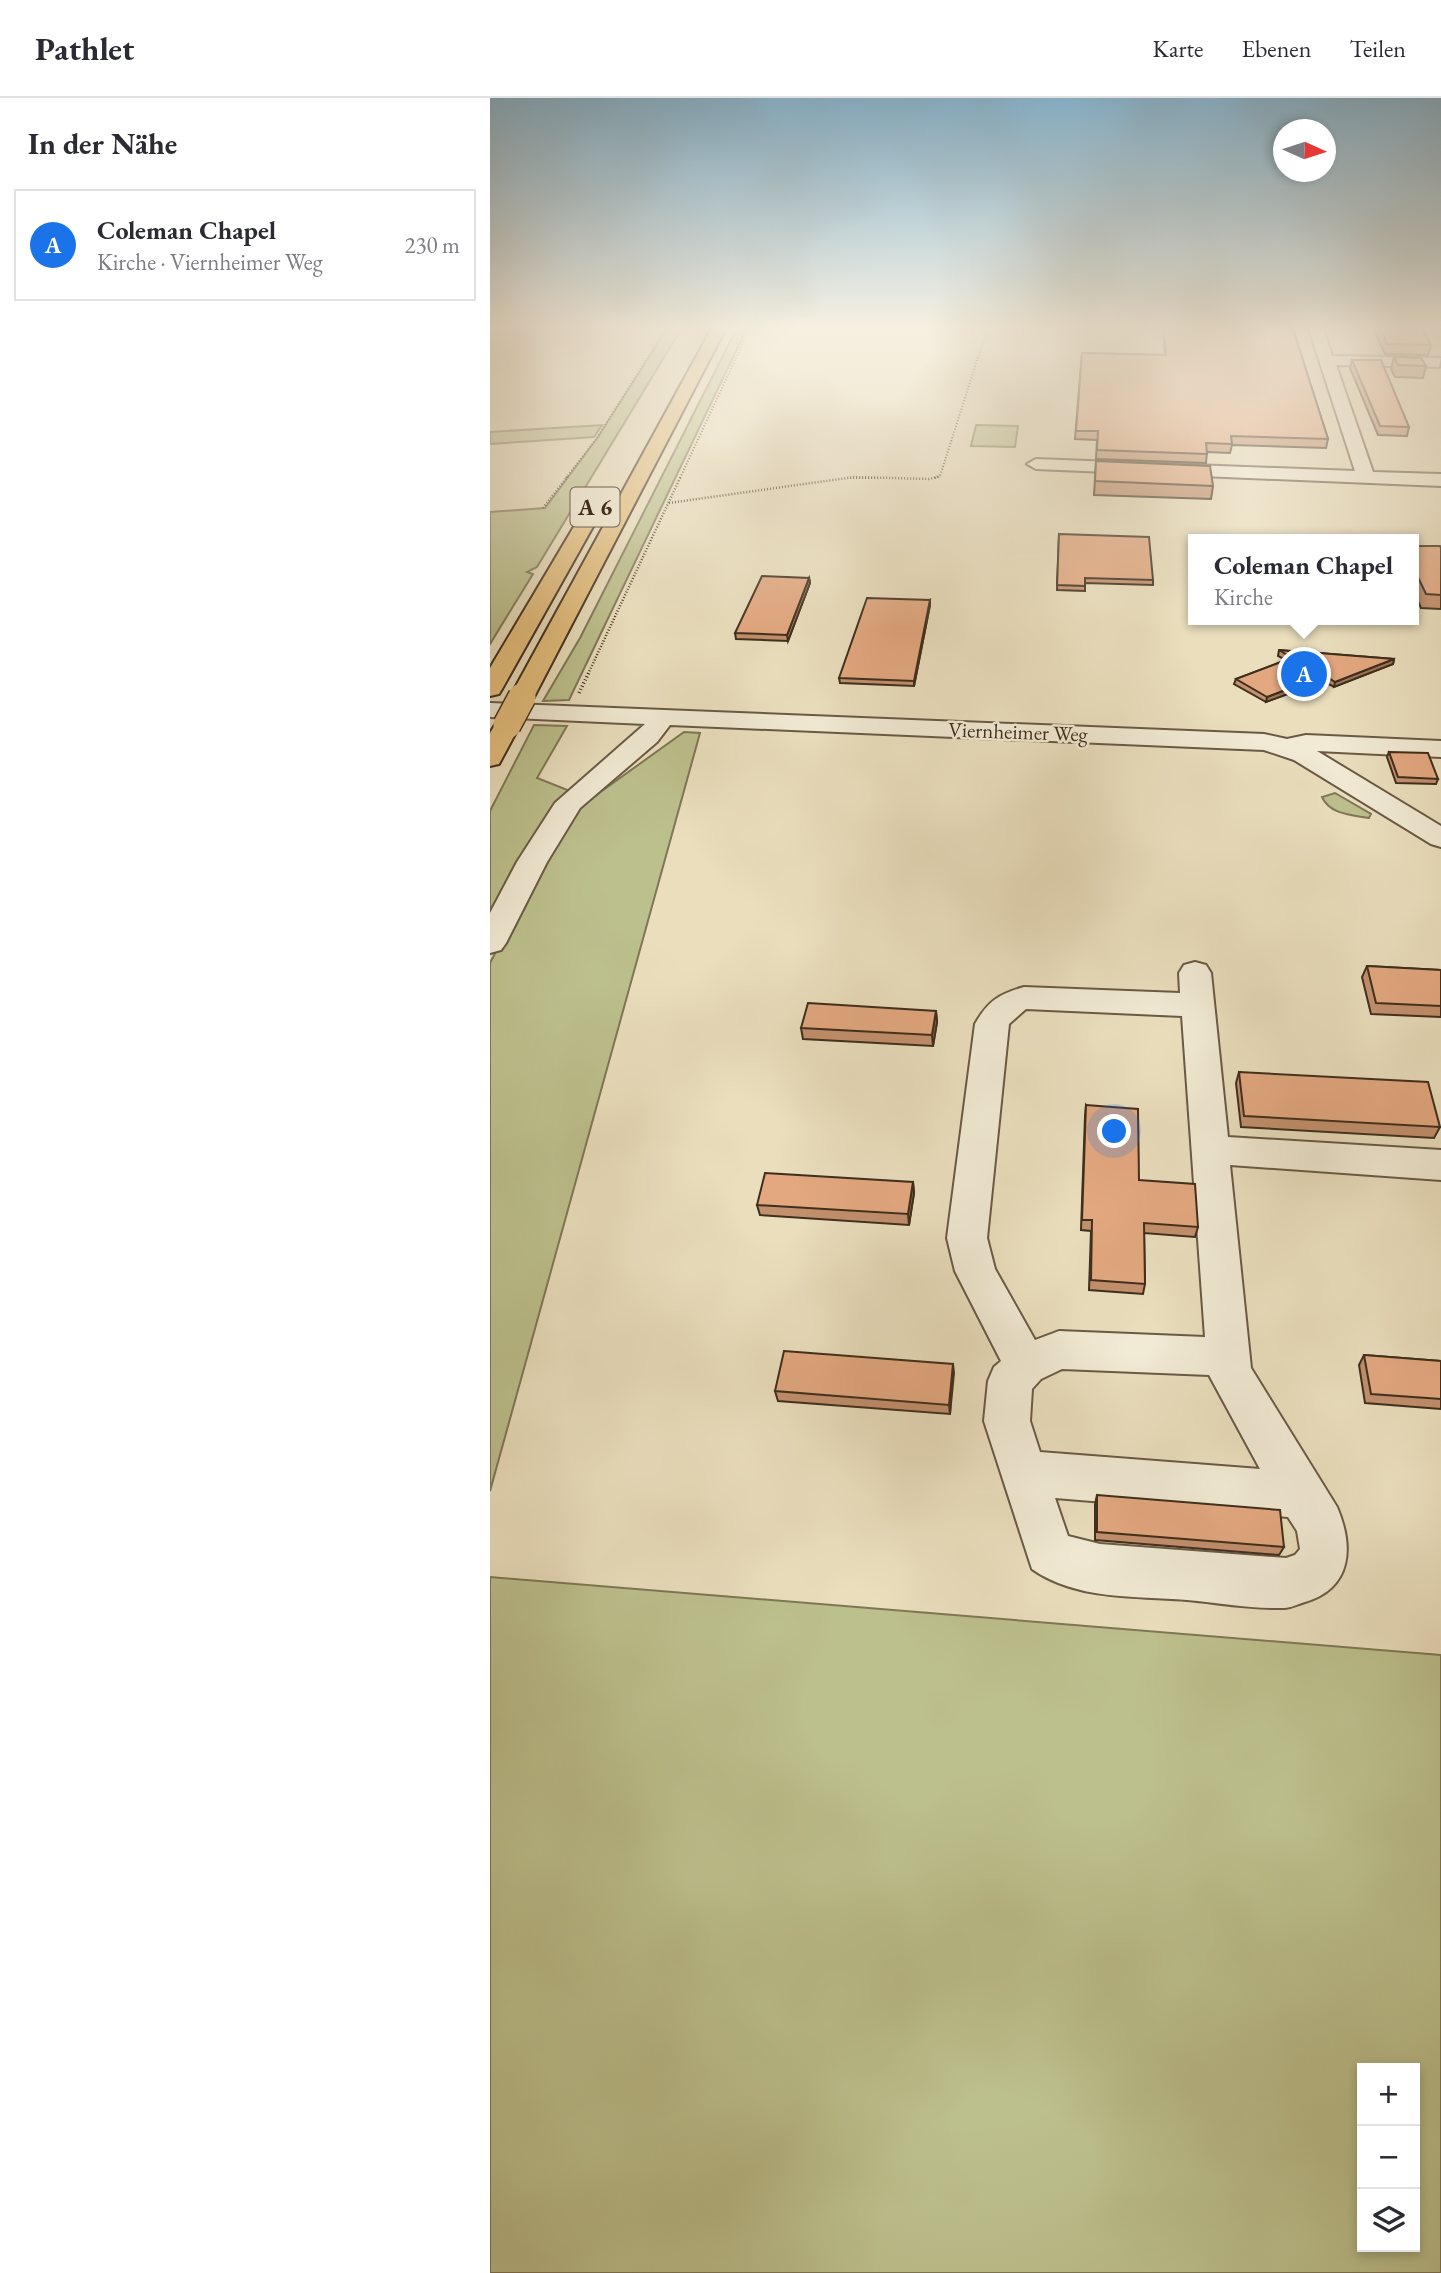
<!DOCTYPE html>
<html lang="de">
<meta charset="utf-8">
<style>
:root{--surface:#fff;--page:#f2f2f3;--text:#2b2b33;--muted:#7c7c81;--line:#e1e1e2;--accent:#1a73e8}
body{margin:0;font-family:"EB Garamond",serif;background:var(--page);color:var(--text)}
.controls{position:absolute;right:21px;bottom:21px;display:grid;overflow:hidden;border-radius:0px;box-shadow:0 4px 10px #0003}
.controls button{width:63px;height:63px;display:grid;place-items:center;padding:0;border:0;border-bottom:2px solid var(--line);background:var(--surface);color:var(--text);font:35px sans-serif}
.compass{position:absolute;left:783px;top:21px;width:63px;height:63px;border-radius:50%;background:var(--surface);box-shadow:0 4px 10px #0003;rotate:93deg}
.you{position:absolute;left:625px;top:1034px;width:24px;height:24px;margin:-18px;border:5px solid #fff;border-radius:50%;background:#1a73e8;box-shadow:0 0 0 10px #1a73e833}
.badge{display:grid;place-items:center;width:46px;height:46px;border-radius:50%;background:var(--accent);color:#fff;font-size:23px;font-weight:700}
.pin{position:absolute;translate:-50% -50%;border:4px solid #fff;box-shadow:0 2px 7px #0006}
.popup{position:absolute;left:698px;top:436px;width:231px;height:91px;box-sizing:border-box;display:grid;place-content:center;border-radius:0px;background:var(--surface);filter:drop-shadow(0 2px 5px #0005);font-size:23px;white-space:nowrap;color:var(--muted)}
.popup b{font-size:26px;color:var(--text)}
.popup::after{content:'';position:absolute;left:50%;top:100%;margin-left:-14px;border:14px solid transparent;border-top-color:var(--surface)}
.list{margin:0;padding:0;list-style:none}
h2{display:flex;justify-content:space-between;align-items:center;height:91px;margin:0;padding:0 28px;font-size:30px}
h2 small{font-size:23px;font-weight:400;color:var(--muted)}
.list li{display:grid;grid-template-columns:46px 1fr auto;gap:21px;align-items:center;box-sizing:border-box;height:112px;margin:0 14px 14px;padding:0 14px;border:2px solid var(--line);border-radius:0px}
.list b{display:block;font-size:26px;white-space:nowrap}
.list p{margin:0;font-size:23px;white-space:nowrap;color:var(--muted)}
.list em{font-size:23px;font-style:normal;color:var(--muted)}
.icon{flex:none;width:38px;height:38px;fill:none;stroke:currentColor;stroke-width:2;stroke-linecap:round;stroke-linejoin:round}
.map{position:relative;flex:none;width:951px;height:2175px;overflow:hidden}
header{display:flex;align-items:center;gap:42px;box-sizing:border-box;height:98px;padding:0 35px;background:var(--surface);border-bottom:2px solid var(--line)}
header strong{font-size:33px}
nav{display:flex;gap:38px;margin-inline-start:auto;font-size:24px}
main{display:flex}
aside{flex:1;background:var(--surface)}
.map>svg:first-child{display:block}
.green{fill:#bcc08d;stroke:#7e7755;stroke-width:2;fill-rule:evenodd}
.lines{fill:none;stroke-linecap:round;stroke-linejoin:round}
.minor-casing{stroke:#6a5a45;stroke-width:4}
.highway-casing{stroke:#3f2e1d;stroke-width:4}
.path-far2{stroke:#3f2e1d;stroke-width:2;stroke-dasharray:1 2;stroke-linecap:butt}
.path-far1{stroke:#3f2e1d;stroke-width:2.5;stroke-dasharray:1 2;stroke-linecap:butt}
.path{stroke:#3f2e1d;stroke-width:3.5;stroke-dasharray:1 2.5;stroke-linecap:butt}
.minor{fill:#f1ead4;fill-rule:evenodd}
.highway{fill:#e5bf7e;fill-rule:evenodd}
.highway-bridge-casing{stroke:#3f2e1d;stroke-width:30;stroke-linecap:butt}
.highway-bridge{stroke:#e5bf7e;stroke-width:27}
.wall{fill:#c3906e;stroke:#3f2e1d;stroke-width:2}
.shaded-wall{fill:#9f765a;stroke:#3f2e1d;stroke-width:2}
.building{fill:#e3a880;stroke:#3f2e1d;stroke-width:2}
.labels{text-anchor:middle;stroke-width:5;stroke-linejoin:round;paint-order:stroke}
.far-street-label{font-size:21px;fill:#3f2e1d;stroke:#f1ead4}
.shield{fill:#f1ead4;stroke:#746654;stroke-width:2}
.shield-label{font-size:23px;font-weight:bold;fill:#3f2e1d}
</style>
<header>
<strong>Pathlet</strong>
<nav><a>Karte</a><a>Ebenen</a><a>Teilen</a></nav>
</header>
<main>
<aside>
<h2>In der Nähe<small></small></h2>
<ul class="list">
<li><span class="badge">A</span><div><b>Coleman Chapel</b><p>Kirche · Viernheimer Weg</p></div><em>230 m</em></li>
</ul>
</aside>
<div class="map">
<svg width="951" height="2175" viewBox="0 0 951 2175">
<rect width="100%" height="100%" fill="#eadebd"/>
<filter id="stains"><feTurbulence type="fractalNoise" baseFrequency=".00286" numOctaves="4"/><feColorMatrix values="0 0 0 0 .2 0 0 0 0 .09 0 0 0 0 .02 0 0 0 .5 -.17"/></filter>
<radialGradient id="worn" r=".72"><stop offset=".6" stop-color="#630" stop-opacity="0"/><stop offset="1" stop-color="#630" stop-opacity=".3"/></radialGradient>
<path class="green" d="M 179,228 L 193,228 L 47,469 L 37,474 L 43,476 L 0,546 L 0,414 L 55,410 L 108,339 Z
M 248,228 L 258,228 L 79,602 L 53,603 L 90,540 Z
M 112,327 L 104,339 L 0,346 L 0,334 Z
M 486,327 L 528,328 L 525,349 L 481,348 Z
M 44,627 L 77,628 L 47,680 L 80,693 L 0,832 L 0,713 Z
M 194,634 L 210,635 L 0,1393 L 0,865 L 52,764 L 91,708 Z
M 845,695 L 881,716 L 879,720 C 863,717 840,717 832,699 Z
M 0,1479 L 951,1557 L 951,2175 L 0,2175 ZM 872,1970 L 925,1970 L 925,2149 L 872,2149 Z"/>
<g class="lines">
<g class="minor-casing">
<path id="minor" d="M 818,228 L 832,228 L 842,258 L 951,260 L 949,269 L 846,267 L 883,374 L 951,376 L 951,388 L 546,371 L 537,366 L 546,361 L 865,373 Z
M 0,605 L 774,636 L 797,641 L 816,637 L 951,643 L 951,659 L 827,653 L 951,728 L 951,749 L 941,746 L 804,662 L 774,652 L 180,627 L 167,644 L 90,710 L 57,764 L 16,845 L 11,852 L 0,855 L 0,815 L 27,764 L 65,705 L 155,626 L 0,619 Z
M 705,864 L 716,867 L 721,875 L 738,1039 L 951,1052 L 951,1082 L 740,1067 L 761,1270 L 847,1409 C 864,1449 862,1490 815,1504 C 808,1506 801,1510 794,1510 C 762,1511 729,1505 697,1502 C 645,1498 586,1502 542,1471 L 494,1323 L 498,1283 L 504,1269 L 511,1263 L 465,1173 L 457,1140 L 485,926 C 498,903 509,896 534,889 L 690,895 L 689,875 L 694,867 ZM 536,911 L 692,918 L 715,1239 L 569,1233 L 545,1242 L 505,1171 L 497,1140 L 519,926 ZM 572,1271 L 719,1277 L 770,1371 L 550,1354 L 540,1323 L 542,1291 L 551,1281 ZM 565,1400 L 798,1419 L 807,1433 L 810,1451 L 805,1457 L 796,1460 L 610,1446 L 578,1438 Z"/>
</g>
<g class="highway-casing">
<path id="highway" d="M 223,228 L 237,228 L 44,599 L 41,604 L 32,606 L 23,604 L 20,599 Z
M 110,394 L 119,400 L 12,591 L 9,596 L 0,598 L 0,570 L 101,400 Z
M 17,619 L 26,622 L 30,627 L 9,666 L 0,668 L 0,635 L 8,622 Z"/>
</g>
<path class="path-far2" d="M 76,380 L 107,340 L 177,228
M 190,380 L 261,228
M 360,380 L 388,380
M 445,380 L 450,378 L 498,228"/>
<path class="path-far1" d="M 179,405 L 364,379 L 440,381 L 450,378
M 53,410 L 78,378
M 98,576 L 191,378"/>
<path class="path" d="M 89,595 L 99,574"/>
<use href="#minor" class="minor"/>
<use href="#highway" class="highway"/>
<g class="highway-bridge-casing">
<path id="highway-bridge" d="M 17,627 L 32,599"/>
</g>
<use href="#highway-bridge" class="highway-bridge"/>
</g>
<path class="wall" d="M 673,228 L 802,228 L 838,341 L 836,350 L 742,347 L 740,355 L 717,354 L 716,365 L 606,361 L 607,342 L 585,341 L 592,255 L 675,257 Z
M 882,228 L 931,228 L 941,247 L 938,257 L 895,256 Z
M 904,259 L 936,268 L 933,280 L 905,279 L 901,271 Z
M 862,262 L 919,329 L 917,338 L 888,337 L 860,270 Z
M 606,363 L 723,388 L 721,401 L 604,397 Z
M 569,436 L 663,482 L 663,487 L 595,485 L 595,493 L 567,492 Z
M 924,448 L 951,450 L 951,511 L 931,510 L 924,495 Z
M 702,457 L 704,457 L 704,492 L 700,467 Z
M 319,480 L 320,485 L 298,543 L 246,541 L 245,535 Z
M 440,502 L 440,507 L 424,588 L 350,585 L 349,580 Z
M 789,552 L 829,555 L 904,561 L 903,566 L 844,589 L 833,583 L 776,604 L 744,586 L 746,581 L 796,562 L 788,558 Z
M 899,654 L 948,681 L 946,686 L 906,685 L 897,659 Z
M 877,868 L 951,872 L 951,919 L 881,916 L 872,879 Z
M 446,913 L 447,924 L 443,948 L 313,941 L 311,930 Z
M 749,974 L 950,1029 L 944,1040 L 751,1029 L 746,985 Z
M 596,1007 L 649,1082 L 708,1129 L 705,1139 L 654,1135 L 655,1186 L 653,1196 L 599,1192 L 601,1133 L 591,1132 L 595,1018 Z
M 423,1084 L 424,1095 L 419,1127 L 270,1117 L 267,1107 Z
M 874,1257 L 951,1263 L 951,1311 L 875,1305 L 869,1267 Z
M 463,1266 L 460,1316 L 288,1303 L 285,1293 Z
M 607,1397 L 794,1449 L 789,1457 L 605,1442 L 605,1406 Z"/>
<path class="shaded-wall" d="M 319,480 L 320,485 L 298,543 L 297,537 Z
M 440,502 L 440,507 L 424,588 L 424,583 Z
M 904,561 L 903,566 L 844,589 L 845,584 Z
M 834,577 L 833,583 L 776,604 L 777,599 Z
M 446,913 L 447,924 L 443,948 L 442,937 Z
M 423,1084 L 424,1095 L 419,1127 L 418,1116 Z
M 463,1266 L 464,1275 L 460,1316 L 459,1307 Z"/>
<path class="building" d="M 674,228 L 802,228 L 838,341 L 741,338 L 742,346 L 716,345 L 717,356 L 607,352 L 608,333 L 586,333 L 592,255 L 676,257 Z
M 889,228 L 931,228 L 941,247 L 897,246 Z
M 904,259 L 931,260 L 936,268 L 908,267 Z
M 862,262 L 891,262 L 919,329 L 890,328 Z
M 606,363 L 720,368 L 723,388 L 605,383 Z
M 569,436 L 659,439 L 663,482 L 595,480 L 595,488 L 567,487 Z
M 924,448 L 950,448 L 951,450 L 951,497 L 936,496 L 924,471 Z
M 702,457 L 704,457 L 704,472 Z
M 272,478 L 319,480 L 297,537 L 245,535 Z
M 377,500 L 440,502 L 424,583 L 349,580 Z
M 789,552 L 817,555 L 823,552 L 829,555 L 904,561 L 845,584 L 834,577 L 777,599 L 746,581 L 802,560 Z
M 899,654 L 938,655 L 948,681 L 908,679 Z
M 877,868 L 951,872 L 951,908 L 886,905 Z
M 318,905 L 446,913 L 442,937 L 311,930 Z
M 749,974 L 938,984 L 950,1029 L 754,1018 Z
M 596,1007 L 648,1011 L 649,1082 L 705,1086 L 708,1129 L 654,1125 L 655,1186 L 601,1182 L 602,1122 L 592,1122 Z
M 275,1075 L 423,1084 L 418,1116 L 267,1107 Z
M 294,1253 L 463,1266 L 459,1307 L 285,1293 Z
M 874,1257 L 951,1263 L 951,1301 L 881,1296 Z
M 607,1397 L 790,1412 L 794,1449 L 607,1434 Z"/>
<linearGradient id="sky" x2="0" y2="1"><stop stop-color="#88b7d3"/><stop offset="0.43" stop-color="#f6f0e1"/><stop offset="1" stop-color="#f6f0e1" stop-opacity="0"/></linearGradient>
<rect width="951" height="533" fill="url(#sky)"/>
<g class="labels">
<g class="far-street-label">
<text transform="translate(528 634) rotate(2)" y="7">Viernheimer Weg</text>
</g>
<rect class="shield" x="80.5" y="389.5" width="49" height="39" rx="5"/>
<g class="shield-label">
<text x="105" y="417">A 6</text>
</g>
</g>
<rect width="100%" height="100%" filter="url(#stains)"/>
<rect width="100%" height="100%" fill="url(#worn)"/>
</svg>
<div class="controls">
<button>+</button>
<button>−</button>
<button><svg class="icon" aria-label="layers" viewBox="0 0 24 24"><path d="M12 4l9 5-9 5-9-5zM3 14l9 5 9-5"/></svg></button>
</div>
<svg class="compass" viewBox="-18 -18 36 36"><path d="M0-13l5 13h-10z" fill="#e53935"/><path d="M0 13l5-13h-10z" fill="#7c7c81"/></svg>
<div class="you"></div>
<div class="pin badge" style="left:814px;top:576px">A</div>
<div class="popup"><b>Coleman Chapel</b>Kirche</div>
</div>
</main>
